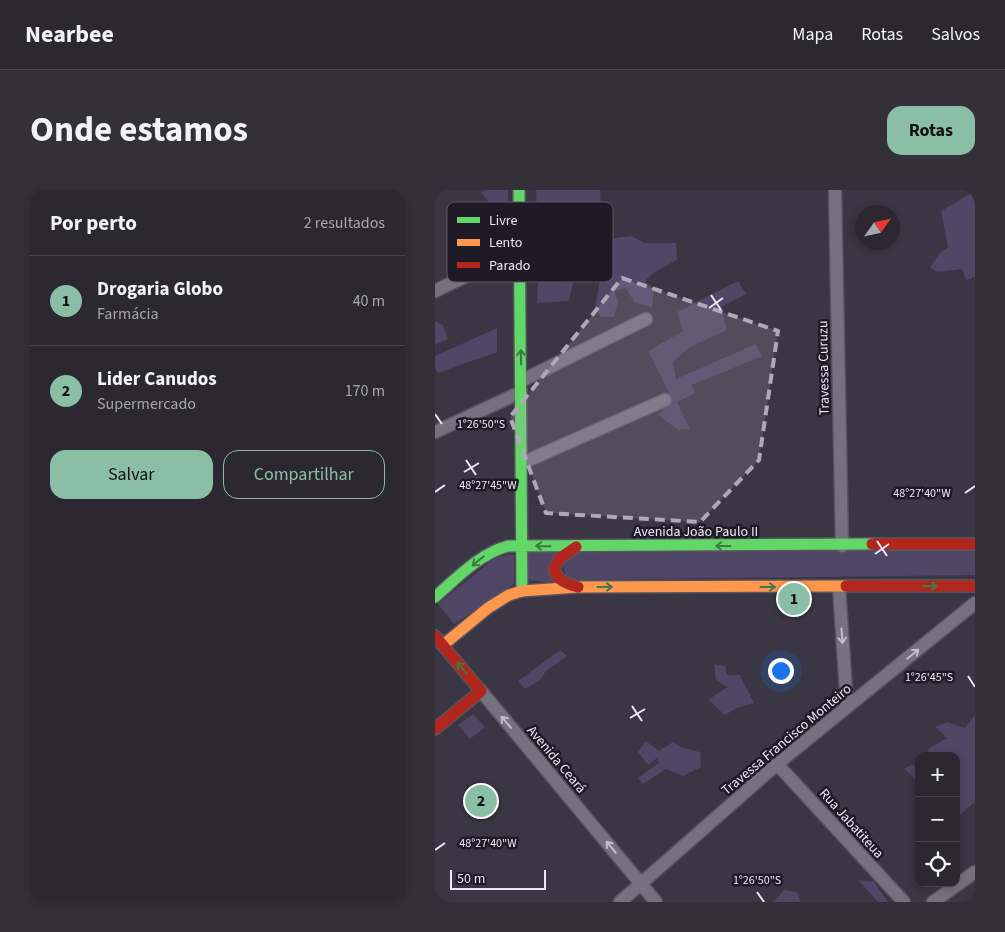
<!DOCTYPE html>
<html lang="pt">
<meta charset="utf-8">
<style>
:root{--surface:#2c2832;--page:#34303a;--text:#f1f3f6;--muted:#a6a6ac;--line:#48444d;--accent:#8abfa5}
body{margin:0;font-family:"Source Sans 3",sans-serif;background:var(--page);color:var(--text)}
.controls{position:absolute;right:15px;bottom:15px;display:grid;overflow:hidden;border-radius:10px;box-shadow:0 2px 8px #0003}
.controls button{width:45px;height:45px;display:grid;place-items:center;padding:0;border:0;border-bottom:1px solid var(--line);background:var(--surface);color:var(--text);font:25px sans-serif}
.compass{position:absolute;left:420px;top:15px;width:45px;height:45px;border-radius:50%;background:var(--surface);box-shadow:0 2px 8px #0003;rotate:56deg}
.scale{position:absolute;left:15px;bottom:12px;width:96px;box-sizing:border-box;padding-left:5px;border:2px solid #ebe7f7;border-top:0;font-size:14px;line-height:18px;white-space:nowrap;color:#ebe7f7;-webkit-text-stroke:4px #1e1a26;paint-order:stroke}
.you{position:absolute;left:345px;top:480px;width:18px;height:18px;margin:-12px;border:4px solid #fff;border-radius:50%;background:#1a73e8;box-shadow:0 0 0 8px #1a73e833}
.badge{display:grid;place-items:center;width:32px;height:32px;border-radius:50%;background:var(--accent);color:#111;font-size:16px;font-weight:700}
.pin{position:absolute;translate:-50% -50%;border:2px solid #fff;box-shadow:0 1px 5px #0006}
.list{margin:0;padding:0;list-style:none}
h2{display:flex;justify-content:space-between;align-items:center;height:65px;margin:0;padding:0 20px;font-size:21px}
h2 small{font-size:16px;font-weight:400;color:var(--muted)}
.list li{display:grid;grid-template-columns:32px 1fr auto;gap:15px;align-items:center;box-sizing:border-box;height:90px;padding:0 20px;border-top:1px solid var(--line)}
.list b{display:block;font-size:19px;white-space:nowrap}
.list p{margin:0;font-size:16px;white-space:nowrap;color:var(--muted)}
.list em{font-size:16px;font-style:normal;color:var(--muted)}
.actions{display:flex;gap:10px;padding:15px 20px}
.actions a{flex:1;padding:11px 0;border:1px solid var(--accent);border-radius:15px;text-align:center;font-size:18px;color:var(--accent)}
.actions .main{background:var(--accent);color:#111}
.icon{flex:none;width:28px;height:28px;fill:none;stroke:currentColor;stroke-width:2;stroke-linecap:round;stroke-linejoin:round}
.map{position:relative;flex:none;width:540px;height:712px;overflow:hidden;border-radius:15px}
header{display:flex;align-items:center;gap:30px;box-sizing:border-box;height:70px;padding:0 25px;background:var(--surface);border-bottom:1px solid var(--line)}
header strong{font-size:24px}
nav{display:flex;gap:28px;margin-inline-start:auto;font-size:18px}
.intro{display:flex;align-items:center;justify-content:space-between;box-sizing:border-box;height:120px;padding:0 30px}
h1{margin:0;font-size:35px}
.button{padding:12px 22px;border-radius:15px;background:var(--accent);color:#111;font-size:18px;font-weight:700}
main{display:flex;gap:30px;padding:0 30px}
aside{flex:1;background:var(--surface);border-radius:15px;box-shadow:0 2px 8px #0003}
.map>svg:first-child{display:block}
.green{fill:#504666}
.lines{fill:none;stroke-linecap:round;stroke-linejoin:round}
.street-casing{stroke:#57535f;stroke-width:15}
.fast-casing{stroke:#57535f;stroke-width:14}
.slow-casing{stroke:#57535f;stroke-width:14}
.jam-casing{stroke:#57535f;stroke-width:14}
.street{stroke:#76717e;stroke-width:12}
.fast{stroke:#63d668;stroke-width:11}
.slow{stroke:#ff974d;stroke-width:11}
.jam{stroke:#b3261e;stroke-width:11}
.oneway{stroke:#407847}
.oneway2{stroke:#c2becd}
.marked{fill:#ada9b8;fill-opacity:0.2;stroke:#ada9b8;stroke-width:4;stroke-dasharray:10 6;stroke-linejoin:round}
.ticks{fill:none;stroke:#ebe7f7;stroke-width:2}
.labels{text-anchor:middle;stroke-width:5;stroke-linejoin:round;paint-order:stroke}
.street-label{font-size:14px;fill:#ebe7f7;stroke:#1e1a26}
.key{fill:#1e1a26;stroke:#5c5865;stroke-width:1}
.key-label{font-size:14px;fill:#ebe7f7}
.ticks-label{font-size:12px;text-anchor:middle;fill:#ebe7f7;stroke:#1e1a26;stroke-width:5;stroke-linejoin:round;paint-order:stroke}
</style>
<header>
<strong>Nearbee</strong>
<nav><a>Mapa</a><a>Rotas</a><a>Salvos</a></nav>
</header>
<div class="intro"><h1>Onde estamos</h1><a class="button">Rotas</a></div>
<main>
<aside>
<h2>Por perto<small>2 resultados</small></h2>
<ul class="list">
<li><span class="badge">1</span><div><b>Drogaria Globo</b><p>Farmácia</p></div><em>40 m</em></li>
<li><span class="badge">2</span><div><b>Lider Canudos</b><p>Supermercado</p></div><em>170 m</em></li>
</ul>
<div class="actions"><a class="main">Salvar</a><a>Compartilhar</a></div>
</aside>
<div class="map">
<svg width="540" height="712" viewBox="0 0 540 712">
<rect width="100%" height="100%" fill="#3a3643"/>
<path class="green" d="M 51,0 L 73,0 L 73,12 L 59,20 L 46,2 Z
M 101,0 L 165,0 L 167,39 L 104,48 Z
M 540,1 L 540,87 L 531,90 L 527,79 L 503,82 L 495,78 L 504,64 L 513,57 L 506,21 Z
M 196,46 L 210,53 L 241,53 L 242,70 L 218,83 L 210,91 L 219,99 L 217,118 L 199,112 L 191,98 L 179,101 L 183,111 L 179,127 L 166,127 L 160,118 L 165,88 L 165,75 L 146,74 L 146,54 L 159,54 L 173,49 Z
M 103,89 L 138,93 L 134,111 L 102,113 Z
M 303,91 L 311,104 L 286,117 L 292,140 L 255,157 L 238,172 L 241,189 L 321,154 L 327,166 L 257,195 L 260,203 L 242,212 L 255,239 L 243,240 L 223,225 L 234,215 L 233,201 L 213,161 L 248,141 L 242,122 Z
M 0,131 L 8,135 L 13,149 L 0,155 Z
M 62,138 L 62,162 L 3,183 L 0,177 L 0,166 Z
M 540,356 L 540,385 L 137,390 L 130,387 L 128,369 L 134,362 Z
M 126,360 L 122,393 L 91,390 L 92,361 Z
M 79,364 L 79,394 L 19,434 L 3,414 L 60,368 Z
M 125,460 L 132,466 L 111,481 L 105,490 L 90,499 L 83,491 Z
M 279,474 L 291,476 L 291,485 L 305,485 L 319,513 L 302,518 L 290,525 L 273,510 L 292,497 L 281,490 Z
M 38,524 L 50,537 L 35,549 L 23,535 Z
M 540,525 L 540,612 L 521,628 L 521,566 L 488,566 L 496,557 L 512,548 L 500,537 L 512,532 L 530,538 Z
M 211,551 L 224,561 L 238,552 L 248,558 L 265,562 L 266,577 L 248,586 L 231,579 L 208,594 L 203,588 L 224,573 L 222,568 L 213,575 L 203,562 Z
M 478,574 L 484,580 L 484,592 L 469,579 Z
M 423,690 L 439,692 L 453,712 L 443,712 Z
M 349,700 L 362,702 L 366,712 L 339,712 Z"/>
<g class="lines">
<g class="street-casing">
<path id="street" d="M 400,0 L 407,356
M 85,52 L 104,51
M 0,101 L 85,60
M 86,191 L 211,129
M 0,242 L 86,202
M 87,273 L 230,210
M 404,397 L 412,516
M 46,501 L 221,712
M 342,574 L 469,712
M 185,712 L 342,574 L 540,413
M 498,712 L 540,682"/>
</g>
<g class="fast-casing">
<path id="fast" d="M 84,0 L 87,401
M 0,407 C 22,388 44,364 73,356 L 437,354"/>
</g>
<g class="slow-casing">
<path id="slow" d="M 8,455 L 53,418 L 74,405 L 87,401 L 143,397 L 411,396"/>
</g>
<g class="jam-casing">
<path id="jam" d="M 437,354 L 540,354
M 141,357 L 125,368 L 119,379 C 122,391 132,394 143,397
M 411,396 L 540,396
M 0,446 L 46,501 L 0,539"/>
</g>
<use href="#street" class="street"/>
<use href="#fast" class="fast"/>
<use href="#slow" class="slow"/>
<use href="#jam" class="jam"/>
</g>
<defs><path id="oneway-shaft" d="M-6 0H5M1.5-3L5.5 0L1.5 3" fill="none" stroke-width="1.6" stroke-linecap="round" stroke-linejoin="round" transform="scale(1.25)"/></defs>
<g class="oneway">
<use href="#oneway-shaft" transform="translate(86 167) rotate(-91)"/>
<use href="#oneway-shaft" transform="translate(108 356) rotate(-179)"/>
<use href="#oneway-shaft" transform="translate(288 356) rotate(180)"/>
<use href="#oneway-shaft" transform="translate(43 371) rotate(140)"/>
<use href="#oneway-shaft" transform="translate(495 396)"/>
<use href="#oneway-shaft" transform="translate(170 397)"/>
<use href="#oneway-shaft" transform="translate(333 397)"/>
<use href="#oneway-shaft" transform="translate(27 478) rotate(-129)"/>
</g>
<g class="oneway2">
<use href="#oneway-shaft" transform="translate(407 446) rotate(86)"/>
<use href="#oneway-shaft" transform="translate(478 464) rotate(-39)"/>
<use href="#oneway-shaft" transform="translate(71 532) rotate(-130)"/>
<use href="#oneway-shaft" transform="translate(176 657) rotate(-130)"/>
</g>
<path class="marked" d="M 187,88 L 343,141 L 324,270 L 265,332 L 111,323 L 75,227 Z"/>
<path class="ticks" d="M 276,105 L 286,120M 274,118 L 288,108M 0,224 L 7,234M 31,270 L 41,285M 29,282 L 44,273M 0,302 L 10,295M 530,303 L 540,296M 442,351 L 452,366M 440,364 L 454,354M 533,486 L 540,497M 197,516 L 207,531M 195,528 L 210,519M 0,660 L 10,653M 322,702 L 329,712"/>
<g class="labels">
<g class="street-label">
<text transform="translate(388 178) rotate(-91)" y="5">Travessa Curuzu</text>
<text x="261" y="346">Avenida João Paulo II</text>
<text transform="translate(351 549) rotate(-40)" y="5">Travessa Francisco Monteiro</text>
<text transform="translate(122 569) rotate(50)" y="5">Avenida Ceará</text>
<text transform="translate(417 633) rotate(48)" y="5">Rua Jabatiteua</text>
</g>
</g>
<rect x="12" y="12" width="166" height="80" rx="8" class="key"/>
<rect x="22" y="27" width="23" height="6" fill="#63d668"/>
<rect x="22" y="49" width="23" height="7" fill="#ff974d"/>
<rect x="22" y="72" width="23" height="6" fill="#b3261e"/>
<g class="key-label">
<text x="54" y="35">Livre</text>
<text x="54" y="57">Lento</text>
<text x="54" y="80">Parado</text>
</g>
<g class="ticks-label">
<text x="46" y="238">1°26'50"S</text>
<text x="53" y="299">48°27'45"W</text>
<text x="487" y="307">48°27'40"W</text>
<text x="494" y="491">1°26'45"S</text>
<text x="53" y="657">48°27'40"W</text>
<text x="322" y="694">1°26'50"S</text>
</g>
</svg>
<div class="controls">
<button>+</button>
<button>−</button>
<button><svg class="icon" aria-label="locate" viewBox="0 0 24 24"><circle cx="12" cy="12" r="6"/><path d="M12 2v4M12 18v4M2 12h4M18 12h4"/></svg></button>
</div>
<svg class="compass" viewBox="-18 -18 36 36"><path d="M0-13l5 13h-10z" fill="#e53935"/><path d="M0 13l5-13h-10z" fill="#a6a6ac"/></svg>
<div class="scale">50 m</div>
<div class="you"></div>
<div class="pin badge" style="left:359px;top:409px">1</div>
<div class="pin badge" style="left:46px;top:611px">2</div>
</div>
</main>
